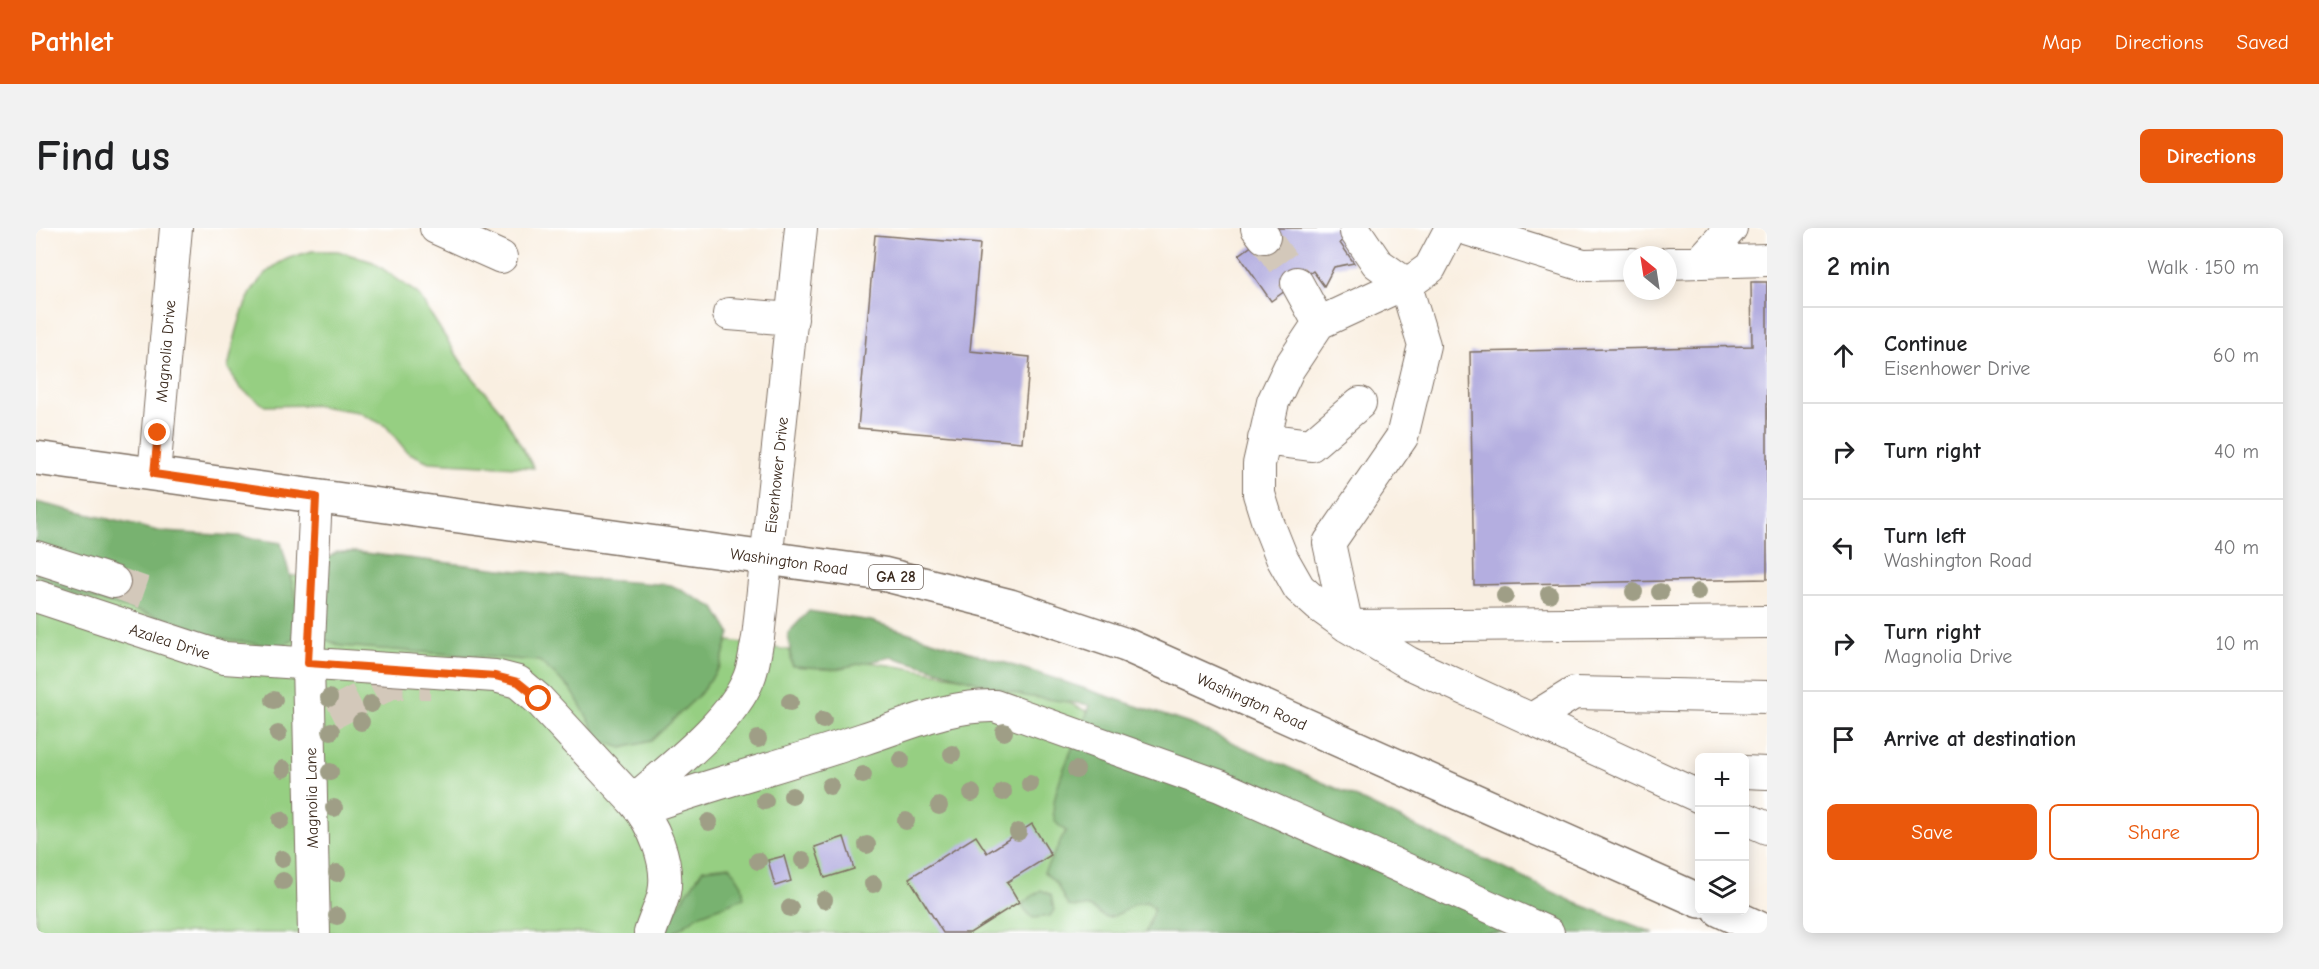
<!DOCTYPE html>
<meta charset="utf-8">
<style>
:root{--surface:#fff;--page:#f2f2f2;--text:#202124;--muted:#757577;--line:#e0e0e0;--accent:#ea580c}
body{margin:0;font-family:"Comic Neue",sans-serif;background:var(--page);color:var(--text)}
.controls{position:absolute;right:18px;bottom:18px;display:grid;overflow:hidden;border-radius:9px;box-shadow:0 3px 15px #0003}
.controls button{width:54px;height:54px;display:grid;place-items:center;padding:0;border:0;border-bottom:2px solid var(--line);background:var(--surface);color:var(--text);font:30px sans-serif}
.compass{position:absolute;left:1587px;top:18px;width:54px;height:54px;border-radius:50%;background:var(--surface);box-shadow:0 3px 15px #0003;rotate:330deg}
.stop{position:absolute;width:18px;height:18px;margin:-14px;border:4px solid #ea580c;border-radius:50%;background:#fff}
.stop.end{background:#ea580c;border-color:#fff;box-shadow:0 2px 6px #0008}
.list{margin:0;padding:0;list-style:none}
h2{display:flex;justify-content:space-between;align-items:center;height:78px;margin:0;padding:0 24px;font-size:26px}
h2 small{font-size:20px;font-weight:400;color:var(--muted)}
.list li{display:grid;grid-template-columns:39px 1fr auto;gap:18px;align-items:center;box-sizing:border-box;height:96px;padding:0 24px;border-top:2px solid var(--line)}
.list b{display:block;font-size:22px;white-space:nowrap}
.list p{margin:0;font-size:20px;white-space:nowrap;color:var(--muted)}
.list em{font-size:20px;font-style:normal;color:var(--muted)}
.actions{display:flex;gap:12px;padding:18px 24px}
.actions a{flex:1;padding:14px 0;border:2px solid var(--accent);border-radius:9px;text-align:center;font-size:21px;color:var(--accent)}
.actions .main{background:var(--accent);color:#fff}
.icon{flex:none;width:33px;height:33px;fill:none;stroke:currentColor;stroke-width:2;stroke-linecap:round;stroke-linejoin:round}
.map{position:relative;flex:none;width:1731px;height:705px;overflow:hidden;border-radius:9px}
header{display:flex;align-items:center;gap:36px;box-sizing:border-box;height:84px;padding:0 30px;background:var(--accent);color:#fff}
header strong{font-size:28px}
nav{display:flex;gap:33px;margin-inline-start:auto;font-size:21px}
.intro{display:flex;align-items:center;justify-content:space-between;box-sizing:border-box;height:144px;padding:0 36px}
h1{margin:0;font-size:42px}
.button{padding:15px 27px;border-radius:9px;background:var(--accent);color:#fff;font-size:21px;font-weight:700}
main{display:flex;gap:36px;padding:0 36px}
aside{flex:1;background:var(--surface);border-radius:9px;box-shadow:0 3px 15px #0003}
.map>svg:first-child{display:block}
.green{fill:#96cf82;stroke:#687c50;stroke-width:1.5}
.forest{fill:#78b270;stroke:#5a6e47;stroke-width:1.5}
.building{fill:#b4aee0}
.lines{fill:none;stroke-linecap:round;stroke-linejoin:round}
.minor-tunnel{stroke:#d3c8ba;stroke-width:32;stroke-dasharray:32 16;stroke-linecap:butt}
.minor-casing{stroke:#7e6f62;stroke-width:34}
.major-casing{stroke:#7e6f62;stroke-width:36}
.minor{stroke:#fff;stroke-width:32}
.major{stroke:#fff;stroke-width:33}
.tree{fill:#9f9e86}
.route{stroke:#ea580c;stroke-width:8}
.labels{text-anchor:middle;stroke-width:6;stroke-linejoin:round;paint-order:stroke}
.shield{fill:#fff;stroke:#766a62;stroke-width:1.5}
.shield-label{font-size:15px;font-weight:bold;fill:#3b2a1e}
.street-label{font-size:16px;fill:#3b2a1e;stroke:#fff}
</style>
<header>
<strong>Pathlet</strong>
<nav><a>Map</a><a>Directions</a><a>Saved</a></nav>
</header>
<div class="intro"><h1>Find us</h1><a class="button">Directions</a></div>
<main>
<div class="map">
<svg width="1731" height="705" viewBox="0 0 1731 705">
<rect width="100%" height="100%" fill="#fff"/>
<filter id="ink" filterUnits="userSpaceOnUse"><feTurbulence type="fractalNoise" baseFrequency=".0167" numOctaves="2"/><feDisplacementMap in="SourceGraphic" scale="12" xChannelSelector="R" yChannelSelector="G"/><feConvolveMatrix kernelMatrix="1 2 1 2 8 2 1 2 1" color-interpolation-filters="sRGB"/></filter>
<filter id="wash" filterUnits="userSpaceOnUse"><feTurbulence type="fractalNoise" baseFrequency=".008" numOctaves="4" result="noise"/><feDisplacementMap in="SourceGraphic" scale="24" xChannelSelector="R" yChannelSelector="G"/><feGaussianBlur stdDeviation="1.35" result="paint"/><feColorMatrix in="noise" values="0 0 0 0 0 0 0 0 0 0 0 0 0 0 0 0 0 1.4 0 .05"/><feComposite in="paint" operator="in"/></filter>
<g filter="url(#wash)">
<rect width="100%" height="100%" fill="#f9efe1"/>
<path class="green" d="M 276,23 L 302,23 L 337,34 L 382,66 L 429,140 L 465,183 L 498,240 L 393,234 L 371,224 L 350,198 L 322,184 L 277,177 L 229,178 L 204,160 L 192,140 C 201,100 208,52 249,32 C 257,28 267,26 276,23 Z
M 0,309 L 866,439 L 1009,464 L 1535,705 L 0,705 Z"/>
<path class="forest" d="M 0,274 L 127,304 L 202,308 L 245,315 L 261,374 L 258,412 L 242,419 L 178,409 L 131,391 L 36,365 L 0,346 Z
M 301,324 L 320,324 L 552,351 L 635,357 L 679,380 L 694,405 L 684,438 L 664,466 L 615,513 L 586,520 L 565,513 L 535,461 L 503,433 L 306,418 L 288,411 L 287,333 Z
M 773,383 L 835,393 L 1017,450 L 1157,497 L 1304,562 L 1540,675 L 1618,705 L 1109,705 L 1118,681 L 1111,674 C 1093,674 1086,689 1072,689 C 1065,689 1061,683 1055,680 C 1048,677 1040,680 1032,678 L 1020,655 L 1008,644 L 1030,603 C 1025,600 1019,595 1018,589 C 1012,564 1046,503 1054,477 L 989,468 L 856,429 L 800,441 L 756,438 L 752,405 Z
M 694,638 L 706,657 L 708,670 L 665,686 L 637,705 L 629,705 L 633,692 L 667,641 Z
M 1005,662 L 1015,667 L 1018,682 L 1014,688 L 997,690 L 987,680 L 987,675 Z"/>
<g id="blocks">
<path class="building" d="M 1241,0 L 1325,0 L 1304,15 L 1318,35 L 1298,39 L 1288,58 L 1277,43 L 1235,73 L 1203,27 Z
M 839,7 L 944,16 L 934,123 L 994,129 L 986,214 L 822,200 Z
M 1715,54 L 1731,54 L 1731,351 L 1438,357 L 1434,124 L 1716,118 Z
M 996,596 L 1015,627 L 971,654 L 983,674 L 934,705 L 907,705 L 873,650 L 940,608 L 951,625 Z
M 808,609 L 818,641 L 789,650 L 779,619 Z
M 748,628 L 755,653 L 739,658 L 732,632 Z"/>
</g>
</g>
<g filter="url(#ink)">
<use href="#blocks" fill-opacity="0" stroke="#7e6f62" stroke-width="1.5"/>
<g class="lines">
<path class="minor-tunnel" d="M 1228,9 L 1261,55
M 78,354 L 121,369
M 295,486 L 355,455 L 394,455"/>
<g class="minor-casing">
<path id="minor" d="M 400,0 L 465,29
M 1221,0 L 1228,9
M 1415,0 L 1394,40 L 1380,50 L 1283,95 L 1253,140 L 1237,174 L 1223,236 L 1223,266 L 1232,295 L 1246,330 L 1263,360 L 1283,378 L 1311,398 L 1373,435 L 1664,569
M 1427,0 L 1547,37 L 1596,36
M 1664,34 L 1695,0
M 1632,35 L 1731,32
M 1261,55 L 1283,95
M 693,86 L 756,91
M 1228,211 L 1275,217 L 1324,175
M 118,246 L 140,0
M 0,329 L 78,354
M 0,368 L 188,430 L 459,448 L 482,454 L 503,472 L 597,573 C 633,541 695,495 713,450 C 718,438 719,423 722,410 L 765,0
M 1311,398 L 1293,315 L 1366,209 L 1388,117 L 1369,55 L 1341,35 L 1320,4
M 1311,398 L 1731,394
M 1496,491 L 1538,465 L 1731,469
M 1708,544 L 1731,545
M 597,573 C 617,595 634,634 628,665 C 625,678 618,692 614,705
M 605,581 C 678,555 753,536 827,511 C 871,497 912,477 959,478 L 1184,558 L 1512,705
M 1708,590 L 1731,600
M 278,705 L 272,435 L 280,269"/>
</g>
<g class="major-casing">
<path id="major" d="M 0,230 L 847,346 L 974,378 L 1090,417 L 1664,673
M 1684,682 L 1731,704"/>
</g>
<use href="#minor" class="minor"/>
<use href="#major" class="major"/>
</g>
<g class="tree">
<circle cx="1598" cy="364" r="9"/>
<circle cx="1624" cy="364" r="9"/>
<circle cx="1662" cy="364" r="9"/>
<circle cx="1513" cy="366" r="9"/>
<circle cx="1469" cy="368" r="9"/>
<circle cx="293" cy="470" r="9"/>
<circle cx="238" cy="472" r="9"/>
<circle cx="754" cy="474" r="9"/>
<circle cx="335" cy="476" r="9"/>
<circle cx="787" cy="492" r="9"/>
<circle cx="325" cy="494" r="9"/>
<circle cx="295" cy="503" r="9"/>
<circle cx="968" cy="504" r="9"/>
<circle cx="242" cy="506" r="9"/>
<circle cx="722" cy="511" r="9"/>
<circle cx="916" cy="526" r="9"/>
<circle cx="865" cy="532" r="9"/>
<circle cx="247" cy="541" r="9"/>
<circle cx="1040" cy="542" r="9"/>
<circle cx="294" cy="544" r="9"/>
<circle cx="827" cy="547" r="9"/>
<circle cx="994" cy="556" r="9"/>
<circle cx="794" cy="558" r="9"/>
<circle cx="967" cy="564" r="9"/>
<circle cx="936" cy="565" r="9"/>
<circle cx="756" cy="568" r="9"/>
<circle cx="729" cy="573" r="9"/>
<circle cx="903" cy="578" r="9"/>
<circle cx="298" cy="580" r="9"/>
<circle cx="245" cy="592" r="9"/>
<circle cx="870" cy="593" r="9"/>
<circle cx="673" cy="594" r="9"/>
<circle cx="982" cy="604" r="9"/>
<circle cx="831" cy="617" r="9"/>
<circle cx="246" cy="631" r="9"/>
<circle cx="767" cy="632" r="9"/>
<circle cx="722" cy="633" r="9"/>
<circle cx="301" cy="645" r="9"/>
<circle cx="247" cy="653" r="9"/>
<circle cx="837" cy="656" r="9"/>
<circle cx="788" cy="672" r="9"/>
<circle cx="754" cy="680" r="9"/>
<circle cx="301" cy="688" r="9"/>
</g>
</g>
<g class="lines" filter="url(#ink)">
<path class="route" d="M 122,205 L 118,246 L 280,269 L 272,435 L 459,448 L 482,454 L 503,471"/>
</g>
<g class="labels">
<rect class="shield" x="833" y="337" width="54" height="24" rx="4.5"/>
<g class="shield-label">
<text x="860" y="354">GA 28</text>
</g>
<g class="street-label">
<text transform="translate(129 123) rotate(-85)" y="6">Magnolia Drive</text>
<text transform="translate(740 247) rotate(-84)" y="6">Eisenhower Drive</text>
<text transform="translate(753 333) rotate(8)" y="6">Washington Road</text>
<text transform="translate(134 413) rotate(18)" y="6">Azalea Drive</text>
<text transform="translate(1216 473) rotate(24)" y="6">Washington Road</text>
<text transform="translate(275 570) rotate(-91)" y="6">Magnolia Lane</text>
</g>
</g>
</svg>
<div class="controls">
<button>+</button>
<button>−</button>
<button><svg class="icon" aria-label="layers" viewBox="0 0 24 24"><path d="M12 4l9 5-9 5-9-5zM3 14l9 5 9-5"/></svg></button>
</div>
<svg class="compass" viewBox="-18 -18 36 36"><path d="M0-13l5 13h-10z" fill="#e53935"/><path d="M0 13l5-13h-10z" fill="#757577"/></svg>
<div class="stop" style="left:503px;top:471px"></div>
<div class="stop end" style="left:122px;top:205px"></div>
</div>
<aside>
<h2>2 min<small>Walk · 150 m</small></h2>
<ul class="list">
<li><svg class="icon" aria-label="ahead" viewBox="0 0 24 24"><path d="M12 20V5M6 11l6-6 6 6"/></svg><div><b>Continue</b><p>Eisenhower Drive</p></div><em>60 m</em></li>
<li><svg class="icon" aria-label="right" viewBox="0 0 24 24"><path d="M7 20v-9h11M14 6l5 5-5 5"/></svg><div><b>Turn right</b></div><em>40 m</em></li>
<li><svg class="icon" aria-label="left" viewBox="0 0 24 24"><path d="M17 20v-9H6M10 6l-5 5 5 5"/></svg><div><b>Turn left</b><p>Washington Road</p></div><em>40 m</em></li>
<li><svg class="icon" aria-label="right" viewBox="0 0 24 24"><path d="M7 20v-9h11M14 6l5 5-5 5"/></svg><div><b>Turn right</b><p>Magnolia Drive</p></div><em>10 m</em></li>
<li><svg class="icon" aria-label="arrive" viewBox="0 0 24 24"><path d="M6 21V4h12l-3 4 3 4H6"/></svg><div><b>Arrive at destination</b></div></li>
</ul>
<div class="actions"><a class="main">Save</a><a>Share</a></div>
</aside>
</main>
